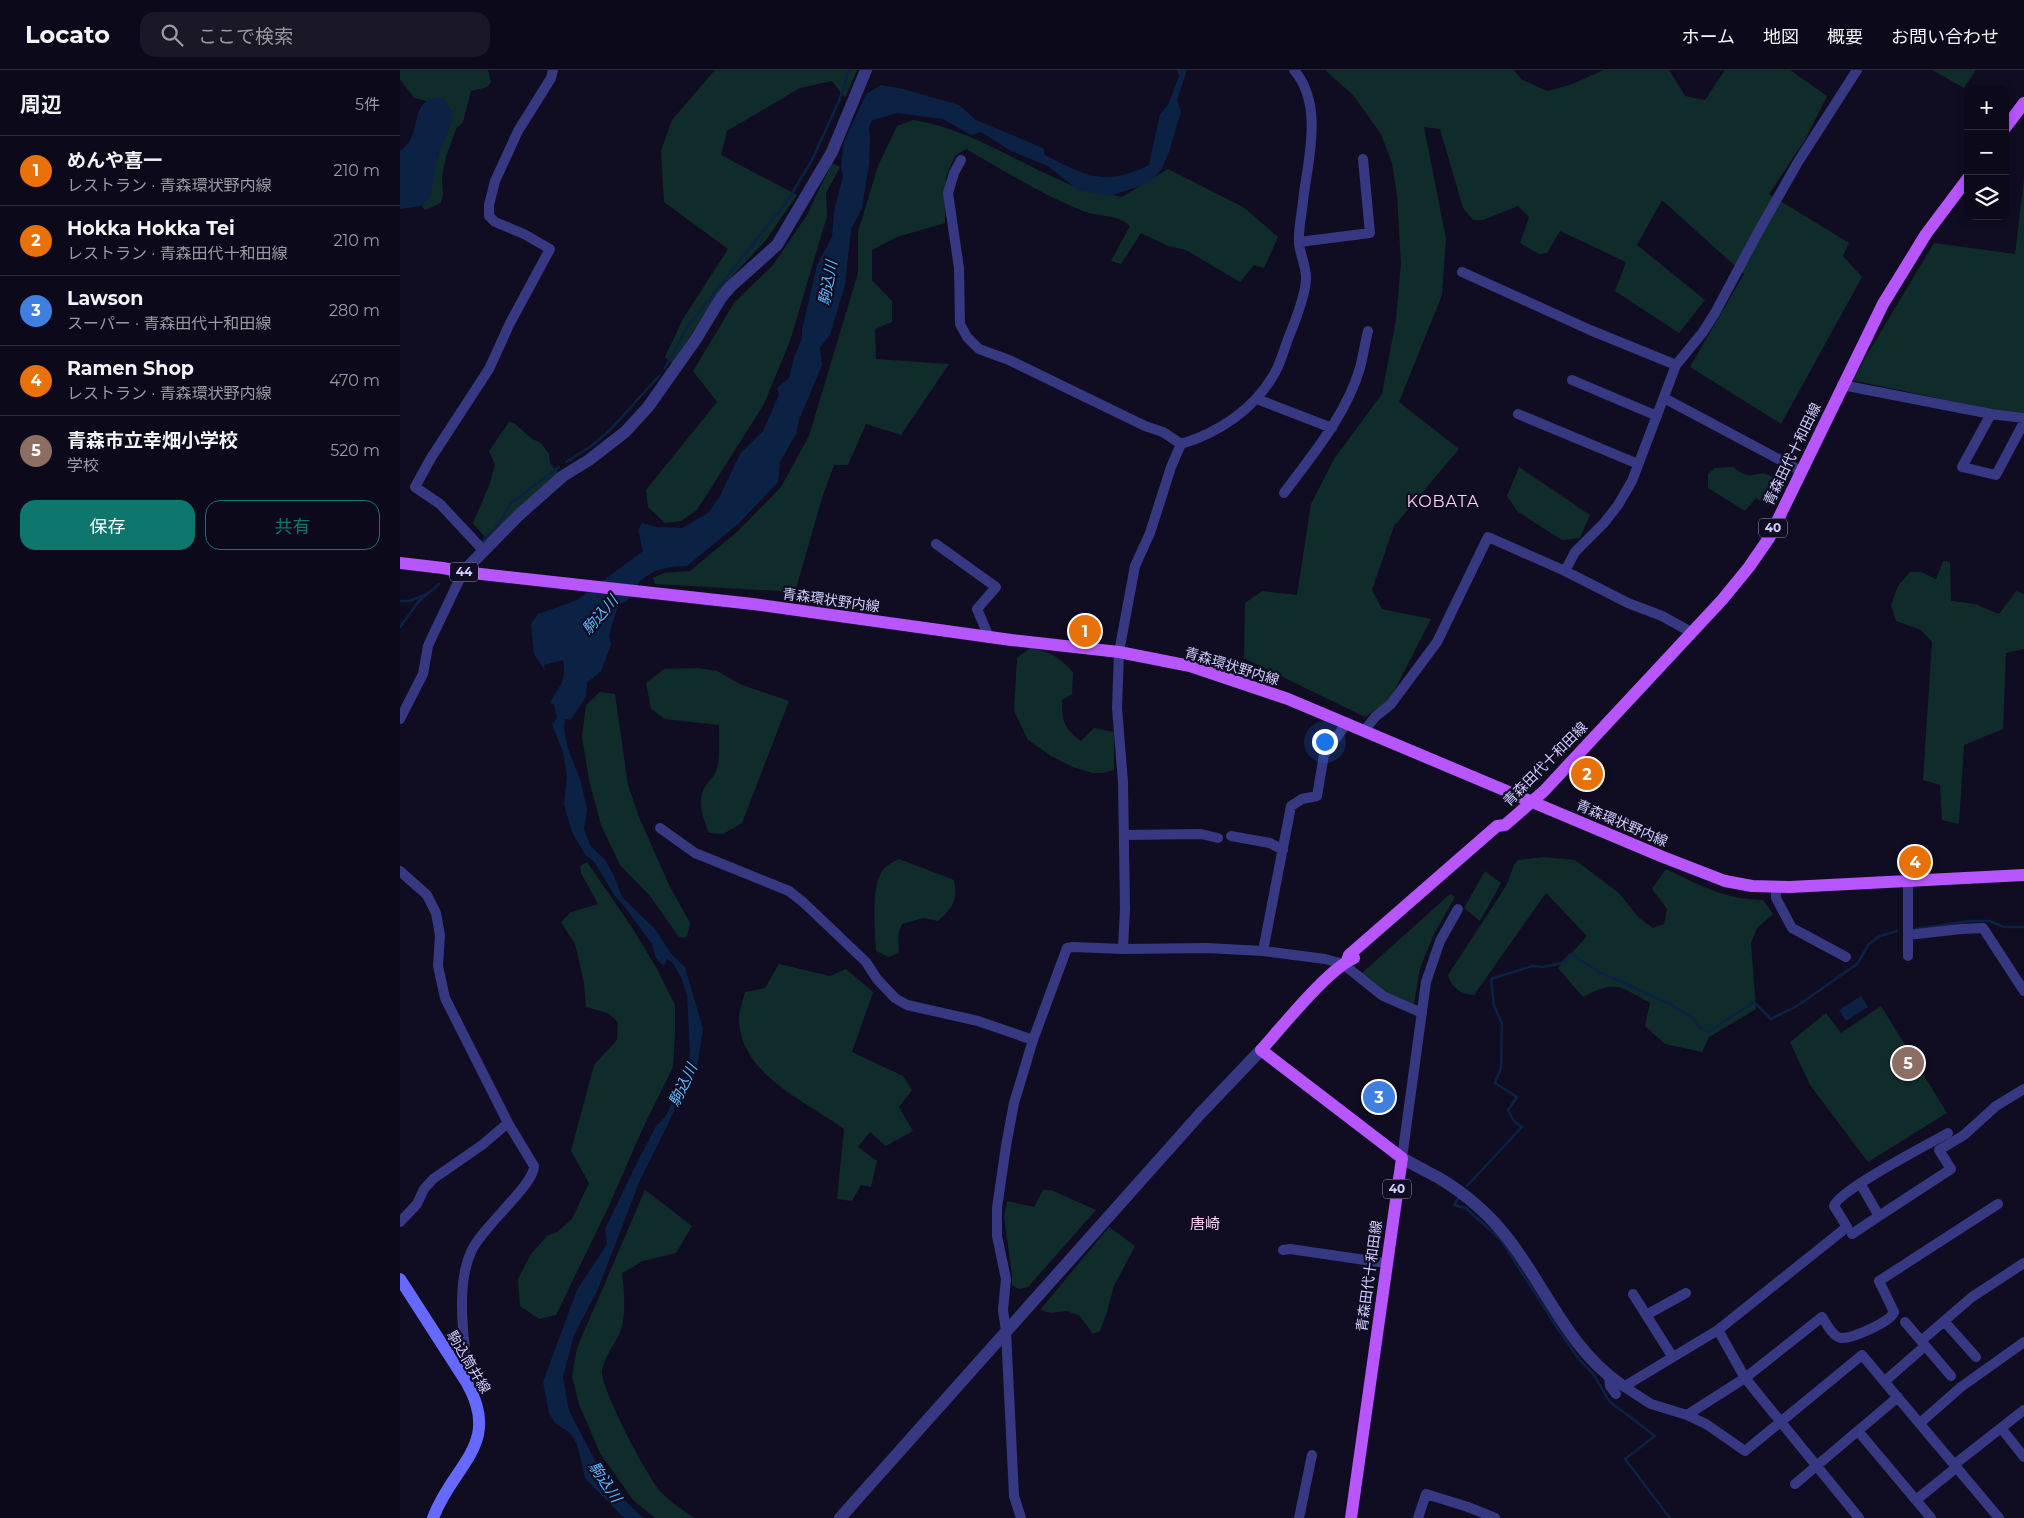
<!DOCTYPE html>
<html lang="ja">
<meta charset="utf-8">
<style>
:root{--surface:#0c0a1a;--page:#1a1827;--text:#f1f3f6;--muted:#9a9aa2;--line:#2c2b39;--accent:#0f766e}
body{margin:0;font-family:Montserrat,"Noto Sans JP",sans-serif;background:var(--page);color:var(--text)}
.controls{position:absolute;right:15px;top:15px;display:grid;overflow:hidden;border-radius:10px;box-shadow:0 2px 8px #0003}
.controls button{width:45px;height:45px;display:grid;place-items:center;padding:0;border:0;border-bottom:1px solid var(--line);background:var(--surface);color:var(--text);font:25px sans-serif}
.you{position:absolute;left:924px;top:671px;width:18px;height:18px;margin:-12px;border:4px solid #fff;border-radius:50%;background:#1a73e8;box-shadow:0 0 0 8px #1a73e833}
.badge{display:grid;place-items:center;width:32px;height:32px;border-radius:50%;background:var(--accent);color:#fff;font-size:16px;font-weight:700}
.pin{position:absolute;translate:-50% -50%;border:2px solid #fff;box-shadow:0 1px 5px #0006}
.list{margin:0;padding:0;list-style:none}
h2{display:flex;justify-content:space-between;align-items:center;height:65px;margin:0;padding:0 20px;font-size:21px}
h2 small{font-size:16px;font-weight:400;color:var(--muted)}
.list li{display:grid;grid-template-columns:32px 1fr auto;gap:15px;align-items:center;box-sizing:border-box;height:70px;padding:0 20px;border-top:1px solid var(--line)}
.list b{display:block;font-size:19px;white-space:nowrap}
.list p{margin:0;font-size:16px;white-space:nowrap;color:var(--muted)}
.list em{font-size:16px;font-style:normal;color:var(--muted)}
.actions{display:flex;gap:10px;padding:15px 20px}
.actions a{flex:1;padding:11px 0;border:1px solid var(--accent);border-radius:15px;text-align:center;font-size:18px;color:var(--accent)}
.actions .main{background:var(--accent);color:#fff}
.icon{flex:none;width:28px;height:28px;fill:none;stroke:currentColor;stroke-width:2;stroke-linecap:round;stroke-linejoin:round}
.map{position:relative;flex:none;width:1624px;height:1448px;overflow:hidden}
header{display:flex;align-items:center;gap:30px;box-sizing:border-box;height:70px;padding:0 25px;background:var(--surface);border-bottom:1px solid var(--line)}
header strong{font-size:24px}
nav{display:flex;gap:28px;margin-inline-start:auto;font-size:18px}
.search{width:350px;height:45px;background:var(--page);display:flex;align-items:center;gap:12px;box-sizing:border-box;padding:0 18px;border-radius:15px;color:var(--muted);font-size:19px}
main{display:flex}
aside{flex:1;background:var(--surface)}
.map>svg:first-child{display:block}
.green{fill:#102c2a}
.water{fill:#0b2244}
.lines{fill:none;stroke-linecap:round;stroke-linejoin:round}
.stream{stroke:#0b2244;stroke-width:2.5}
.minor{stroke:#373882;stroke-width:10}
.tertiary{stroke:#373882;stroke-width:12}
.secondary{stroke:#6569ff;stroke-width:12}
.primary{stroke:#b755ff;stroke-width:12}
.labels{text-anchor:middle;stroke-width:4.5;stroke-linejoin:round;paint-order:stroke}
.shield{fill:#100d22;stroke:#9794bd;stroke-width:1}
.shield-label{font-size:12px;font-weight:bold;fill:#d1ceff}
.street-label{font-size:14px;fill:#d1ceff;stroke:#100d22}
.water-label{font-size:15px;font-style:italic;fill:#5cbcff;stroke:#100d22}
.neighbourhood-label{font-size:15px;fill:#ffd0f0;stroke:#100d22}
.quarter-label{font-size:16px;letter-spacing:1px;fill:#ffd0f0;stroke:#100d22}
</style>
<header>
<strong>Locato</strong>
<div class="search"><svg class="icon" aria-label="search" viewBox="0 0 24 24"><circle cx="10" cy="10" r="6"/><path d="M15 15l6 6"/></svg>ここで検索</div>
<nav><a>ホーム</a><a>地図</a><a>概要</a><a>お問い合わせ</a></nav>
</header>
<main>
<aside>
<h2>周辺<small>5件</small></h2>
<ul class="list">
<li><span class="badge" style="background:#e8710a">1</span><div><b>めんや喜一</b><p>レストラン · 青森環状野内線</p></div><em>210 m</em></li>
<li><span class="badge" style="background:#e8710a">2</span><div><b>Hokka Hokka Tei</b><p>レストラン · 青森田代十和田線</p></div><em>210 m</em></li>
<li><span class="badge" style="background:#3f7fe0">3</span><div><b>Lawson</b><p>スーパー · 青森田代十和田線</p></div><em>280 m</em></li>
<li><span class="badge" style="background:#e8710a">4</span><div><b>Ramen Shop</b><p>レストラン · 青森環状野内線</p></div><em>470 m</em></li>
<li><span class="badge" style="background:#8d6e63">5</span><div><b>青森市立幸畑小学校</b><p>学校</p></div><em>520 m</em></li>
</ul>
<div class="actions"><a class="main">保存</a><a>共有</a></div>
</aside>
<div class="map">
<svg width="1624" height="1448" viewBox="0 0 1624 1448">
<rect width="100%" height="100%" fill="#100d22"/>
<path class="green" d="M 0,0 L 88,0 L 91,12 L 87,17 L 71,21 L 63,52 L 56,59 L 46,87 L 42,107 L 43,125 L 41,133 L 25,140 L 14,126 L 36,33 L 14,28 L 0,9 Z
M 315,0 L 457,0 L 445,28 L 432,11 L 400,18 L 327,61 L 321,85 L 397,125 L 366,170 L 324,215 L 272,293 L 265,287 L 283,249 L 328,179 L 264,132 L 261,81 L 272,50 Z
M 925,0 L 1114,0 L 1121,9 L 1147,21 L 1170,15 L 1204,0 L 1269,0 L 1285,26 L 1305,30 L 1325,0 L 1390,0 L 1427,26 L 1406,68 L 1369,124 L 1449,173 L 1443,186 L 1462,207 L 1381,354 L 1290,297 L 1344,204 L 1262,130 L 1237,175 L 1305,230 L 1279,263 L 1215,221 L 1226,192 L 1160,161 L 1147,183 L 1139,184 L 1120,173 L 1129,147 L 1118,136 L 1083,150 L 1073,150 L 1063,138 L 1040,59 L 1024,57 L 1046,169 L 1042,225 L 999,332 L 1059,379 L 994,456 L 972,520 L 982,539 L 1031,549 L 989,631 L 965,647 L 844,588 L 845,533 L 862,521 L 897,525 L 911,434 L 934,389 L 982,324 L 996,250 L 1001,193 L 997,125 L 992,93 L 981,64 L 953,25 Z
M 1532,0 L 1576,0 L 1564,18 Z
M 513,50 C 571,59 619,94 673,116 C 688,122 706,123 722,127 L 768,99 L 843,137 L 878,167 L 864,198 L 854,195 L 840,212 L 786,180 L 768,176 L 741,163 L 721,194 L 711,191 L 730,156 C 719,144 698,147 683,141 C 643,125 604,101 566,79 L 555,86 L 546,106 L 545,153 L 497,167 L 472,180 L 472,210 L 492,231 L 492,252 L 475,259 L 476,289 L 549,294 L 501,365 L 466,354 L 448,395 L 434,395 L 422,428 L 395,522 L 255,514 L 253,508 L 264,503 L 290,501 L 337,462 L 381,417 L 409,366 L 458,203 L 458,162 L 478,96 L 497,56 Z
M 432,93 L 440,97 L 426,123 L 427,146 L 390,271 L 364,334 L 297,440 L 281,451 L 265,453 L 248,437 L 246,420 L 317,332 L 293,301 L 334,233 L 373,195 L 407,145 Z
M 1624,109 L 1624,343 L 1589,339 L 1452,310 L 1534,173 L 1615,184 Z
M 109,352 L 114,353 L 132,369 L 141,373 L 149,384 L 150,393 L 158,403 L 87,470 L 73,453 L 89,416 L 95,395 L 89,381 Z
M 1119,397 L 1190,445 L 1180,468 L 1162,470 L 1118,442 L 1107,426 Z
M 1333,397 C 1336,399 1340,403 1344,404 C 1358,409 1359,396 1378,411 C 1380,421 1377,432 1367,436 L 1356,428 L 1345,441 L 1308,418 L 1308,404 L 1315,398 Z
M 1543,491 L 1550,492 L 1551,531 L 1575,534 L 1599,544 L 1616,521 L 1624,524 L 1624,579 L 1606,583 L 1603,659 L 1564,675 L 1559,754 L 1542,750 L 1540,715 L 1523,710 L 1532,572 L 1521,560 L 1496,551 L 1491,535 L 1498,516 L 1510,502 L 1521,502 L 1536,509 Z
M 630,578 C 651,582 658,586 673,602 L 672,624 L 662,630 C 662,652 664,658 681,671 L 694,658 L 714,662 L 714,700 L 703,703 L 692,703 L 673,697 L 651,686 L 628,670 L 614,641 L 617,588 Z
M 299,598 L 317,601 L 342,615 L 389,631 L 342,753 L 323,764 L 309,763 C 304,750 296,730 305,717 C 310,709 316,706 318,694 C 320,682 319,667 319,655 L 265,649 L 251,639 L 246,613 L 264,599 Z
M 200,622 L 215,624 L 228,715 L 239,747 L 269,815 L 290,853 L 287,867 L 279,867 L 250,826 L 220,795 L 201,755 L 189,710 L 182,666 L 186,635 Z
M 1144,787 L 1175,790 L 1219,823 L 1239,848 L 1253,858 L 1264,854 L 1267,839 L 1252,819 L 1266,799 C 1301,816 1324,829 1363,830 L 1373,844 L 1357,858 L 1351,873 L 1356,939 L 1309,967 L 1302,982 L 1265,974 L 1245,956 L 1250,933 C 1219,916 1216,910 1183,927 L 1158,898 L 1187,866 L 1146,823 L 1074,925 C 1060,924 1052,918 1048,905 L 1106,816 L 1114,795 L 1118,790 Z
M 499,789 L 554,810 C 558,830 553,838 538,851 L 524,848 L 502,854 L 498,865 L 499,883 L 489,887 L 476,881 C 475,862 471,820 481,803 C 485,796 491,793 499,789 Z
M 187,792 L 231,856 L 257,899 L 275,935 L 275,963 L 273,997 L 242,1060 L 208,1138 L 156,1245 L 139,1249 L 120,1236 L 118,1209 L 131,1184 L 147,1166 L 157,1162 L 172,1149 L 189,1113 L 171,1081 L 194,995 L 217,970 L 218,952 L 208,943 L 186,937 L 184,913 L 175,874 L 161,852 L 171,842 L 198,834 L 181,803 L 180,796 Z
M 1085,801 L 1101,813 L 1080,851 L 1064,838 Z
M 1050,824 L 1055,827 L 1034,864 L 1020,898 L 1014,934 L 983,922 L 961,904 Z
M 379,894 L 430,906 L 446,899 L 473,922 L 452,982 L 503,1006 L 512,1020 L 499,1037 L 513,1061 L 486,1076 L 470,1062 L 458,1077 L 477,1091 L 471,1117 L 461,1115 L 452,1131 L 437,1129 L 444,1059 C 406,1031 343,1006 339,952 C 338,943 343,931 345,922 L 365,918 Z
M 1481,936 L 1547,1043 L 1468,1092 L 1410,1015 L 1390,972 L 1426,943 L 1441,963 Z
M 245,1120 L 292,1156 L 276,1183 L 243,1191 L 222,1203 C 224,1220 226,1238 222,1256 C 219,1270 206,1282 202,1300 C 199,1316 248,1409 261,1422 C 270,1432 283,1440 294,1448 L 255,1448 L 233,1430 L 200,1383 L 179,1334 L 172,1306 L 177,1278 Z
M 643,1120 L 651,1120 L 696,1140 L 628,1217 L 619,1219 L 612,1215 L 612,1205 L 604,1146 L 607,1131 L 634,1137 Z
M 709,1157 L 735,1176 L 714,1216 L 707,1242 L 700,1261 L 693,1264 L 680,1246 L 667,1241 L 651,1243 L 640,1240 Z"/>
<path class="water" d="M 777,0 L 787,0 L 777,30 L 781,42 L 769,82 L 761,100 L 749,113 L 710,126 L 678,120 L 648,96 L 611,81 L 581,62 L 571,65 L 543,49 L 497,43 L 473,50 L 469,56 L 470,67 L 469,94 L 462,138 L 451,159 L 445,215 L 430,265 L 420,277 L 422,295 L 399,350 L 396,364 L 380,392 L 378,412 L 338,454 L 287,496 L 271,497 L 255,501 L 241,510 L 227,531 L 218,535 L 209,565 L 211,575 L 201,601 L 187,613 L 186,626 L 171,650 L 165,649 L 164,659 L 168,679 L 181,712 L 187,740 L 184,759 L 190,775 L 205,790 L 214,806 L 222,827 L 255,859 L 272,885 L 285,897 L 303,959 L 296,1005 L 282,1022 L 268,1054 L 240,1110 L 198,1219 L 174,1265 L 163,1307 L 169,1341 L 199,1398 L 212,1418 L 243,1448 L 224,1448 L 185,1408 L 177,1374 L 170,1363 L 155,1353 L 149,1343 L 143,1312 L 177,1220 L 207,1174 L 205,1159 L 234,1099 L 256,1056 L 265,1047 L 286,1004 L 290,982 L 287,925 L 281,907 L 273,893 L 267,889 L 264,896 L 256,888 L 252,874 L 224,836 L 215,826 L 193,790 L 186,786 L 172,762 L 164,734 L 167,706 L 163,682 L 152,654 L 157,648 L 154,635 L 150,633 C 159,614 167,614 163,590 L 144,595 L 145,601 L 134,584 L 131,554 L 138,544 L 177,530 L 243,481 L 238,460 L 242,453 L 257,457 L 282,458 L 308,443 L 319,428 L 340,384 L 363,361 L 379,325 L 377,318 L 389,308 L 394,288 L 402,268 L 402,260 L 417,195 L 432,167 L 434,141 L 443,107 L 441,96 L 444,72 L 466,24 L 481,15 L 503,19 L 559,35 L 576,50 L 643,78 L 645,85 C 686,106 704,117 749,95 L 760,44 L 768,35 L 779,6 Z
M 37,27 L 44,29 L 53,42 L 52,52 L 38,87 L 30,128 L 20,136 L 0,139 L 0,81 C 3,79 6,76 9,72 C 20,56 11,33 37,27 Z
M 1461,926 L 1468,937 L 1446,951 L 1439,940 Z"/>
<g class="lines">
<path class="stream" d="M 265,298 L 288,256 L 388,130 L 412,90 L 439,31 L 449,0
M 166,392 L 190,377 L 210,360 L 259,306
M 83,471 L 98,455 L 111,433 L 159,397
M 0,531 L 9,531 L 25,525
M 0,557 L 19,531 L 39,514
M 1515,859 L 1570,851 L 1589,851 L 1604,857 L 1624,857
M 1067,1116 L 1122,1057 L 1114,1051 L 1108,1040 L 1117,1027 L 1095,1013 L 1101,998 L 1102,954 L 1094,936 L 1091,909 L 1132,896 L 1143,897 L 1162,893 L 1171,884 L 1199,902 L 1270,934 L 1293,948 L 1300,958 L 1308,962 L 1354,932 L 1371,949 L 1397,936 L 1457,894 L 1469,874 L 1478,867 L 1497,861
M 1059,1127 L 1054,1135 L 1066,1138 L 1101,1170 L 1158,1259 L 1178,1288 L 1194,1305 L 1209,1331 L 1255,1366 L 1225,1389 L 1270,1448"/>
<path class="minor" d="M 561,90 L 554,103 L 548,123 L 559,198 L 560,254 L 567,267 L 579,279 L 609,290 L 745,356 L 763,362 L 781,374
M 899,172 L 970,163 L 963,89
M 1062,202 L 1190,260 L 1276,295
M 1172,310 L 1257,346
M 1442,315 L 1591,344 L 1624,348
M 1264,328 L 1401,401
M 857,329 L 932,358
M 1118,344 L 1238,394
M 1591,344 L 1562,397 L 1596,405 L 1624,352
M 884,423 C 913,384 946,345 960,298 C 963,286 965,273 968,261
M 536,474 L 596,517 L 577,539 L 589,567
M 83,480 L 40,434 L 15,417 L 31,388 L 89,299 L 110,253 L 150,179 L 124,164 L 95,152 L 89,146 L 89,135 L 95,111 L 118,61 L 151,8 L 153,0
M 1165,501 L 1175,482 L 1204,453 L 1218,435 L 1232,411 L 1276,295 L 1303,262 L 1315,243 L 1356,166 L 1398,92 L 1457,0
M 0,649 L 23,604 L 28,576 L 33,565 L 63,502
M 964,661 L 975,647 L 991,634 L 1037,572 L 1088,467 L 1165,501 L 1228,533 L 1262,546 L 1291,562
M 260,758 L 295,783 L 389,821 L 403,832 L 466,892 L 477,909 L 495,928 L 507,935 L 578,951 L 633,970
M 724,765 L 801,764 L 818,768
M 831,766 L 870,773 L 883,780
M 0,801 L 27,825 L 36,843 L 40,865 L 38,896 L 45,928 L 108,1053 L 82,1075 L 33,1109 L 24,1119 L 17,1134 L 0,1152
M 1376,817 L 1376,828 L 1392,858 L 1446,887
M 1508,865 L 1561,859 L 1583,858 L 1624,921
M 723,879 L 725,838 L 723,712 L 717,638 L 719,582 L 735,496 L 750,463 L 771,397 L 781,374 C 818,363 853,340 873,306 C 881,294 884,278 890,264 C 896,249 905,226 906,210 C 907,198 900,185 899,173 C 898,159 902,144 903,131 C 908,89 924,35 894,0
M 863,881 L 891,736 L 902,729 L 917,726 L 924,685 L 946,654
M 1508,886 L 1508,811
M 1002,1088 L 1026,912 L 1040,871 L 1058,839
M 1460,1113 L 1479,1146 L 1551,1099 L 1539,1080 L 1564,1065 L 1596,1036 L 1624,1019
M 1452,1164 L 1479,1146
M 883,1180 L 890,1179 L 986,1193
M 1233,1224 L 1272,1286
M 1246,1245 L 1286,1223
M 1544,1251 L 1576,1287
M 1505,1252 L 1551,1306
M 1318,1260 L 1345,1308 L 1459,1448
M 1521,1271 L 1572,1227 L 1624,1193
M 61,1303 C 68,1287 64,1275 63,1258 C 61,1234 61,1204 71,1182 C 81,1158 135,1114 134,1096 L 108,1053
M 1209,1306 L 1210,1316 L 1216,1324
M 1485,1311 L 1525,1276
M 1220,1314 L 1251,1334 L 1287,1345 L 1306,1354 L 1345,1381 L 1462,1285 L 1599,1448
M 1225,1316 L 1318,1260 L 1447,1157 L 1434,1136 C 1439,1120 1529,1074 1548,1063
M 1287,1345 L 1345,1308 L 1422,1247 C 1426,1253 1433,1267 1441,1268 C 1451,1269 1491,1252 1494,1242 L 1479,1211 L 1598,1134
M 1520,1353 L 1561,1317 L 1624,1272
M 1601,1358 L 1624,1387
M 1458,1361 L 1531,1448
M 1555,1394 L 1624,1340
M 1395,1414 L 1498,1327
M 1516,1430 L 1557,1397
M 621,1448 L 614,1426 L 606,1261 L 603,1240 L 606,1209 L 597,1166 L 597,1138 L 606,1076 L 614,1033 L 633,970 L 667,878 L 673,877 L 723,879 L 807,878 L 863,881 L 925,889 L 943,894 L 983,926 L 1022,943
M 899,1448 L 912,1385
M 1018,1448 L 1026,1424 L 1068,1437 L 1095,1448"/>
<path class="tertiary" d="M 63,502 L 119,445 L 163,406 L 189,390 L 225,362 L 248,337 L 296,269 L 321,228 L 330,217 L 377,175 L 432,82 L 466,0
M 1002,1088 C 1014,1095 1026,1101 1039,1108 C 1066,1124 1090,1145 1109,1170 C 1146,1218 1169,1279 1220,1314
M 440,1448 L 800,1044 L 861,980"/>
<path class="secondary" d="M 0,1209 L 67,1313 C 102,1375 53,1394 33,1448"/>
<path class="primary" d="M 1605,58 L 1624,33
M 0,493 L 43,498 L 63,502 L 353,534 L 611,570 L 719,582 L 790,596 L 888,629 L 1263,787 L 1325,811 L 1352,816 L 1390,817 L 1624,805
M 947,891 L 949,885 L 1097,756 L 1105,755 L 1144,721 L 1322,530 L 1349,497 L 1369,468 L 1483,234 L 1526,164 L 1568,108
M 951,1448 L 1002,1088 L 861,980 C 883,956 927,900 954,888"/>
</g>
<g class="labels">
<g class="shield">
<rect x="1359" y="448.5" width="28" height="19" rx="4"/>
<rect x="50" y="492.5" width="28" height="19" rx="4"/>
<rect x="983" y="1109.5" width="28" height="19" rx="4"/>
</g>
<g class="shield-label">
<text x="1373" y="462">40</text>
<text x="64" y="506">44</text>
<text x="997" y="1123">40</text>
</g>
<g class="street-label">
<text transform="translate(1392 384) rotate(-64)" y="5">青森田代十和田線</text>
<text transform="translate(431 530) rotate(8)" y="5">青森環状野内線</text>
<text transform="translate(832 596) rotate(17)" y="5">青森環状野内線</text>
<text transform="translate(1145 694) rotate(-45)" y="5">青森田代十和田線</text>
<text transform="translate(1222 753) rotate(23)" y="5">青森環状野内線</text>
<text transform="translate(969 1206) rotate(-82)" y="5">青森田代十和田線</text>
<text transform="translate(69 1292) rotate(59)" y="5">駒込筒井線</text>
</g>
<g class="water-label">
<text transform="translate(428 213) rotate(-80)" y="5">駒込川</text>
<text transform="translate(200 545) rotate(-49)" y="5">駒込川</text>
<text transform="translate(283 1015) rotate(-64)" y="5">駒込川</text>
<text transform="translate(205 1412) rotate(56)" y="5">駒込川</text>
</g>
<g class="neighbourhood-label">
<text x="805" y="1159">唐崎</text>
</g>
<g class="quarter-label">
<text x="1043" y="437">KOBATA</text>
</g>
</g>
</svg>
<div class="controls">
<button>+</button>
<button>−</button>
<button><svg class="icon" aria-label="layers" viewBox="0 0 24 24"><path d="M12 4l9 5-9 5-9-5zM3 14l9 5 9-5"/></svg></button>
</div>
<div class="you"></div>
<div class="pin badge" style="left:685px;top:561px;background:#e8710a">1</div>
<div class="pin badge" style="left:1187px;top:704px;background:#e8710a">2</div>
<div class="pin badge" style="left:979px;top:1027px;background:#3f7fe0">3</div>
<div class="pin badge" style="left:1515px;top:792px;background:#e8710a">4</div>
<div class="pin badge" style="left:1508px;top:993px;background:#8d6e63">5</div>
</div>
</main>
